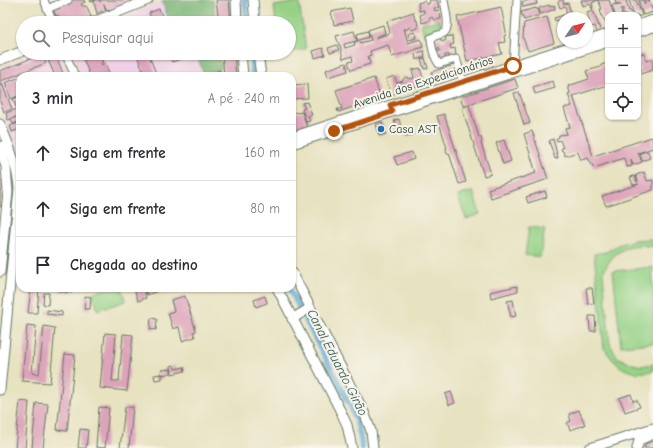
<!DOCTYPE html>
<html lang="pt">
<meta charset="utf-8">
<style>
:root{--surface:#fff;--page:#f2f2f3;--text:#2b2b33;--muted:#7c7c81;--line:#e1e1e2}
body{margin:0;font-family:"Comic Neue",sans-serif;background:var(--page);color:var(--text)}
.controls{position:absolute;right:12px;top:12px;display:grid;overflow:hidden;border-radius:8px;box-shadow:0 1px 3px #0004}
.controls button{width:36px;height:36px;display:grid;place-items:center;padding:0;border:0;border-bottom:1px solid var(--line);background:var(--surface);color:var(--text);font:20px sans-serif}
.compass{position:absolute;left:557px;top:12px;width:36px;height:36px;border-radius:50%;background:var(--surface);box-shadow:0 1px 3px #0004;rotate:55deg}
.stop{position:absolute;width:12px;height:12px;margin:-9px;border:3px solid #b45309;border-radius:50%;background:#fff}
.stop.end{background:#b45309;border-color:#fff;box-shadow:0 1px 4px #0008}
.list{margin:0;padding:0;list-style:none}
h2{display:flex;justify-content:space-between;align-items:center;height:52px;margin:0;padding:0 16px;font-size:17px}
h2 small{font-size:13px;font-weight:400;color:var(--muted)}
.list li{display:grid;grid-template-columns:26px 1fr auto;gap:12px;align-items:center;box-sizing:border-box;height:56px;padding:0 16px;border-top:1px solid var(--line)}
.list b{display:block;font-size:15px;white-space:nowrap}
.list em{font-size:13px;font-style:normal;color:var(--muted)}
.icon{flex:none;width:22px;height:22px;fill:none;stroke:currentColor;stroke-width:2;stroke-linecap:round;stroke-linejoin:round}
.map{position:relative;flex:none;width:653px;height:448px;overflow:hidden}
.search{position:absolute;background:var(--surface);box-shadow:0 1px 3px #0004;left:16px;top:16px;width:280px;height:44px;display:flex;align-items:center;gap:10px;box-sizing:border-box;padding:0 14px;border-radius:22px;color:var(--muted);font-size:15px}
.panel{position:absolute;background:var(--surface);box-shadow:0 1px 3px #0004;left:16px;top:72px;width:280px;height:220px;border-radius:12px}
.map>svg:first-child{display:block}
.built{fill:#efd0e6}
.green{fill:#96d286;stroke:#5a885d}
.forest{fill:#78b473;stroke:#4c7854}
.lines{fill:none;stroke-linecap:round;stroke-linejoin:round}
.canal{stroke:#5faad7;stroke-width:5.5}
.building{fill:#dda3ba}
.minor-casing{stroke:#657765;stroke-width:9}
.major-casing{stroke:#657765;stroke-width:11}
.minor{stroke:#fff;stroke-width:7}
.major{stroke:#fff;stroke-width:9}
.route{stroke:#b45309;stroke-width:5}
.poi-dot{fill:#1f6fb2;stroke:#f7f3e8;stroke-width:1.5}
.labels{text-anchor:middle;stroke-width:4;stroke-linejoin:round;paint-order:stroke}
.street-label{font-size:12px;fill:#1f3d34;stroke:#f7f3e8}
.poi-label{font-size:12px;fill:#1f3d34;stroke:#f7f3e8;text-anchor:start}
.water-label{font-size:13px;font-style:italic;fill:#2f585d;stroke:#f7f3e8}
</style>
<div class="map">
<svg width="653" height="448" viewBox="0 0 653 448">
<rect width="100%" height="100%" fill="#f7f3e8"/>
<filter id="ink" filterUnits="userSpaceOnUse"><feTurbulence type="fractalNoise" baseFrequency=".025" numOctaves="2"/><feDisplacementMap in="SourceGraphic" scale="8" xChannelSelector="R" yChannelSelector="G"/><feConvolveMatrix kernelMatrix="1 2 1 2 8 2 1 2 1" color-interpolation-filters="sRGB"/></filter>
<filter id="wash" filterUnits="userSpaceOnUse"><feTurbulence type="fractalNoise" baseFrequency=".012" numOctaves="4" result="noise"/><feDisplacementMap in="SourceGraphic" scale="16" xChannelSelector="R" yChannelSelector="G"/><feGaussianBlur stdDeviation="0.9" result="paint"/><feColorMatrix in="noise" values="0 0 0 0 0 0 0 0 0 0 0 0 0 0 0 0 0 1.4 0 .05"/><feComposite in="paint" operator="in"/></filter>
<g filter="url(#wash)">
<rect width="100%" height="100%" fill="#e7e2c0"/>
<path class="built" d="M 166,0 L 213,0 L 216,23 L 108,23 Z
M 34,53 L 60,53 L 68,76 L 20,76 L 20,160 L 0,105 L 0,68 Z
M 73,53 L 219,53 L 221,68 L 202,76 L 82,76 Z"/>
<path class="green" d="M 299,2 L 306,49 L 289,52 L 289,23 L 276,23 L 274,6 Z
M 440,20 L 443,30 L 424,34 L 421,24 Z
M 473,191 L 480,214 L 466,219 L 458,196 Z
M 529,227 L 545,229 L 540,257 L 525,255 Z
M 649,239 L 653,240 L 653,247 C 630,241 612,251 603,273 L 610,344 L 617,357 L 629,363 L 641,366 L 653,364 L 653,371 C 627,376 618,368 604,348 L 594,254 L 606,252 L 618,245 L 634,240 Z
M 653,267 L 653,343 L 621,346 L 613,271 Z
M 109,288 L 121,288 L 126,301 L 98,310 L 92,293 Z"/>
<path class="forest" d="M 166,0 L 213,0 L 216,23 L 184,23 L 181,15 L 170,22 L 162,2 Z
M 196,53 L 219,53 L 221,68 L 204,75 Z"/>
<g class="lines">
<path class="canal" d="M 245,0 L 247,23
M 250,53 L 253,76
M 289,288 L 351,407 C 356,420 361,434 362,448"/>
</g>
<g id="blocks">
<path class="building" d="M 72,0 L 84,0 L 85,2 L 81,4 L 82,6 L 86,6 L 88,9 L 91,17 L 88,18 L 88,19 L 74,23 L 60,23 L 59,20 L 60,19 L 58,15 L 56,16 L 52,7 Z
M 90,0 L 100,0 L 100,2 L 100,0 L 137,0 L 111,10 L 106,9 L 104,4 L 106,12 L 103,13 L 102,11 L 97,14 L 94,2 L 96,0 L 91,2 Z
M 216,0 L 229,0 L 231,23 L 219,23 Z
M 430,0 L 437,0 L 439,7 L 434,8 L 435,11 L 439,10 L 441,19 L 434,20 L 432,17 L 429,19 L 429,21 L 422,23 L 420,15 L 424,13 L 424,10 L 419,11 L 418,3 L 425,1 L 427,4 L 429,4 Z
M 531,0 L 536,0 L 537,4 L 523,7 L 522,2 Z
M 560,0 L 563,0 L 564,4 L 568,3 L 572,17 L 575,15 L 576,18 L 563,18 L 563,34 L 558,20 L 555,21 L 554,18 L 567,14 L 565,6 L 560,8 L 558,2 Z
M 581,0 L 598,0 L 592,3 L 593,9 L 592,9 L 590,4 L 583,6 Z
M 598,0 L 609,0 L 614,15 L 608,15 L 608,24 L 607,25 L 605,20 L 604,20 L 602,17 L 600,9 L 602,9 Z
M 615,0 L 626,0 L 629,11 L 631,11 L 633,15 L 623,15 L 623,8 L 621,9 L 622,15 L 615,15 L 612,5 L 619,4 L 621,6 L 619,3 L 616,4 Z
M 629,0 L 636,0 L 642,15 L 638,17 L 638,15 L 634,15 Z
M 638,0 L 643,0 L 645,4 L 645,0 L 649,0 L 653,12 L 643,15 L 639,3 L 640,2 Z
M 549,5 L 550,7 L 554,5 L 555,9 L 541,14 L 539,8 Z
M 501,7 L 506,32 L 505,36 L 504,36 L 505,42 L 499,43 L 502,54 L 467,61 L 457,17 Z
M 350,8 L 353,21 L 334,25 L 331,12 Z
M 536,8 L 536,9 L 538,9 L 540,15 L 524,20 L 521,12 Z
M 159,9 L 165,23 L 153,23 L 149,13 Z
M 593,10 L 601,32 L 597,33 L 595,26 L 591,27 L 587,12 Z
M 413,12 L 415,20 L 417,20 L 418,28 L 411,30 L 410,27 L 405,30 L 404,28 L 408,43 L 421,39 L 423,47 L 408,52 L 407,53 L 404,53 L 392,57 L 388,45 L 370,51 L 371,55 L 368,56 L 370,64 L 351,70 L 348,62 L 353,61 L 352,56 L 343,59 L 340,45 L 339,45 L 336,36 L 354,31 L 357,41 L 344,44 L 345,48 L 355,45 L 354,42 L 358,41 L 357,34 L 368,31 L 369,37 L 359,40 L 361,43 L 371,40 L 368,30 L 383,25 L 385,33 L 376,37 L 376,38 L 390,33 L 387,21 Z
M 181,17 L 183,23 L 173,23 L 172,20 Z
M 547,17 L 554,43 L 528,51 L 523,38 L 524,23 Z
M 587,20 L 592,34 L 588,36 L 587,34 Z
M 414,32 L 417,36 L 415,36 L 416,38 L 410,40 L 408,34 Z
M 452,36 L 454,44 L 450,45 L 451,49 L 455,48 L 456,56 L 450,58 L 449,55 L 445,55 L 445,59 L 438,61 L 436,52 L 440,51 L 439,48 L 435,49 L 433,40 L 440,38 L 442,42 L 446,40 L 445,37 Z
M 337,45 L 339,50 L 330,53 L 328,48 Z
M 323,48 L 325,55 L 315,58 L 313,51 Z
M 424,51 L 425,57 L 416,60 L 415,54 Z
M 45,53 L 55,53 L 64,76 L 55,76 Z
M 81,53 L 102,53 L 98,55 L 99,56 L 100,55 L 103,62 L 101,63 L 102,65 L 105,63 L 110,76 L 90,76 Z
M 136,53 L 148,53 L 157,76 L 145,76 Z
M 168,53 L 182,53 L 184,58 L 172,62 Z
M 222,53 L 234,53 L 236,76 L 224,76 Z
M 644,53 L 646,61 L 653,59 L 653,70 L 640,74 L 639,71 L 641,71 L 638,64 L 640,63 L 638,55 Z
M 42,54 L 46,63 L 1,81 L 12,109 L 4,112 L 0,101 L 0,71 Z
M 489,57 L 493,67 L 483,70 L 480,60 Z
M 425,58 L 428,68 L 424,69 L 421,59 Z
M 346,63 L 348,71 L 328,77 L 326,70 Z
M 608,63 L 608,85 L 573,96 L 593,156 L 652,137 L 653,148 L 638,153 L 642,162 L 633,165 L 631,159 L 632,166 L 627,167 L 624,158 L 594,168 L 588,158 L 581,160 L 578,152 L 565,156 L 563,151 L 562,151 L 561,149 L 563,148 L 560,140 L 557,141 L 556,139 L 559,137 L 559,135 L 567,134 L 565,128 L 570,127 L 564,108 L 572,106 L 568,94 L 570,93 L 568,86 L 589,79 L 586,71 L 601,67 L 601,65 Z
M 454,65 L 457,74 L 434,82 L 431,72 Z
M 420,68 L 425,84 L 410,88 L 391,95 L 386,79 L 394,76 L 397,83 L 403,81 L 403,79 L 405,77 L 409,78 L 409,79 L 414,78 L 412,70 Z
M 220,70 L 222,76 L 209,76 L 208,75 L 216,72 L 217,74 L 216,71 Z
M 20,77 L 20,95 L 11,99 L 5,83 Z
M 374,78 L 381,98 L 338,112 L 337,109 L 342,109 L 336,90 Z
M 515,79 L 518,88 L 463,106 L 460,97 Z
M 553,81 L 555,88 L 535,94 L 533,87 Z
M 307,84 L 308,98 L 292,99 L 292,85 Z
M 519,92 L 530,123 L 524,125 L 514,93 Z
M 20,96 L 20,106 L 16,107 L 13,99 Z
M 307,102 L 312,115 L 308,116 L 310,121 L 306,122 L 302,109 L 305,108 L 302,103 Z
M 469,105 L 479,137 L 481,137 L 482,142 L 481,143 L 491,174 L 484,176 L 462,108 Z
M 20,108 L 20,129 L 12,132 L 10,126 L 18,123 L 18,122 L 13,124 L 11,120 L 16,117 L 8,120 L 6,113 Z
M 296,112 L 297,113 L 302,112 L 307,127 L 295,131 L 292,121 L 292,114 Z
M 444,114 L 466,182 L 459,184 L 449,153 L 447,154 L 446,148 L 447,148 L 437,116 Z
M 399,119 L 402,131 L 397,132 L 394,120 Z
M 382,122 L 386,134 L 379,136 L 376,124 Z
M 411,129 L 413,135 L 406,137 L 405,131 Z
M 532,131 L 548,179 L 491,198 L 488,189 L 536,173 L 524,134 Z
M 553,139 L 558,158 L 555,159 L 549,141 Z
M 504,140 L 511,161 L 503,164 L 496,143 Z
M 648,151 L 650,158 L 642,161 L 640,153 Z
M 412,152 L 414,159 L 397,165 L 394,157 Z
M 644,172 L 647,181 L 653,180 L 653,190 L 606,206 L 602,196 L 639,184 L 633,185 L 630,177 L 635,176 L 637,182 L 638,181 L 636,175 Z
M 4,180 L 3,200 L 2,206 L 0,207 L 0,182 Z
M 545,191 L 547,197 L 528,203 L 526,197 Z
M 517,286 L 518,291 L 491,298 L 490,292 Z
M 31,288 L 39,288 L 37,313 L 28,313 Z
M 59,288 L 73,288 L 72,293 L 58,291 Z
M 134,288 L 143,288 L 146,298 L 138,301 Z
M 144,288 L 166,288 L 147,295 Z
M 586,288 L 592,288 L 594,303 L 588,304 Z
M 44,293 L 49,293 L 48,305 L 43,304 Z
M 85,296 L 91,297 L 90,309 L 84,309 Z
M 185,296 L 196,331 L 193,332 L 195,337 L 182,341 L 179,327 L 173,329 L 168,313 L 174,311 L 171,300 Z
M 265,296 L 267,303 L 256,307 L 254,300 Z
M 513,300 L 516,316 L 511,317 L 507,301 Z
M 47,310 L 62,312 L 62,316 L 47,314 Z
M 589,316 L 595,316 L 596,331 L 590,331 Z
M 151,318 L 157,319 L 156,330 L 150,329 Z
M 27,325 L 36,326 L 32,373 L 39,374 L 44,326 L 55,328 L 50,383 L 22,381 Z
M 105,333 L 116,334 L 112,381 L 119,381 L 123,334 L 133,335 L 127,391 L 100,388 Z
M 65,354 L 75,355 L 67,431 L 57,430 Z
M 174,365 L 175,369 L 184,367 L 185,371 L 172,374 L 171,366 Z
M 171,369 L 171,373 L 162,375 L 161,370 Z
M 162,374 L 162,379 L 155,380 L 154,375 Z
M 451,392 L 455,403 L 449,405 L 445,394 Z
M 631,394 L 633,401 L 637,400 L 640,407 L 625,412 L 621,401 L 620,401 L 619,398 Z
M 20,401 L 29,402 L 25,448 L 15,448 Z
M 36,403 L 48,404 L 43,448 L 32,448 Z
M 99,407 L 109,408 L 105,448 L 96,447 Z
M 125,407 L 133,407 L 129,448 L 120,448 Z
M 579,410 L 585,425 L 570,430 L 567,423 L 571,421 L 569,414 Z
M 80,429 L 88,430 L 86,448 L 78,448 Z
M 653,441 L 653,448 L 644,448 L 645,444 Z"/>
</g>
</g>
<g filter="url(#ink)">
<use href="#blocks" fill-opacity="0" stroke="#657765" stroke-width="1"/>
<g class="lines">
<g class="minor-casing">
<path id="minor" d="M 44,0 L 53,23
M 444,0 C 445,8 451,28 444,33 C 440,35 435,35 431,38 C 431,45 434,58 439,64 L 456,59 L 457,61 L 463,82
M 47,9 L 68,0
M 65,53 L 75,76
M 513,66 L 517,0"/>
</g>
<g class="major-casing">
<path id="major" d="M 236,0 L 237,23
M 253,0 L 255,23
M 91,23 L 148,0
M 638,25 L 653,20
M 638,32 L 653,27
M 587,41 L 608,34
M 241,53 L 243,76
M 258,53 L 261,76
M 0,60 L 23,51
M 0,124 C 9,145 17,165 19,188 L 0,390
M 292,137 L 585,42
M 292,144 L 392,112 L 608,42
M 0,146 L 6,167 L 8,192 L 0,272
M 292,272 L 364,412 L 371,431 L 373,448
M 277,288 L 340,410 L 347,425 L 352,448
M 292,319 L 310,308
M 590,448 L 653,428
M 637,448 L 639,440 L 653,434"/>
</g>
<use href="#minor" class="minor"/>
<use href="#major" class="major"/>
</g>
</g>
<g class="lines" filter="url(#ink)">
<path class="route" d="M 334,131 L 392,112 L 390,105 L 513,66"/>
</g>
<circle class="poi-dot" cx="381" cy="129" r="4"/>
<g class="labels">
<g class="street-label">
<text transform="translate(423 82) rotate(-18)" y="4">Avenida dos Expedicionários</text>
</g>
<g class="poi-label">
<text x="389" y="133">Casa AST</text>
</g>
<g class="water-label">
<text transform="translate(338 362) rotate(63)" y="5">Canal Eduardo Girão</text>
</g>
</g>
</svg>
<div class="controls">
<button>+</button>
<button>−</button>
<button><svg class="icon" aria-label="locate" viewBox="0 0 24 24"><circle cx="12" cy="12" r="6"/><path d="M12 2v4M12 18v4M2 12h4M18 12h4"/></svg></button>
</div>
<svg class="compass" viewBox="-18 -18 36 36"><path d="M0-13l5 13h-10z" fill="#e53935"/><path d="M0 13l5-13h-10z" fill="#7c7c81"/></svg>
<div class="stop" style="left:513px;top:66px"></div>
<div class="stop end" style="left:334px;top:131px"></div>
<div class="search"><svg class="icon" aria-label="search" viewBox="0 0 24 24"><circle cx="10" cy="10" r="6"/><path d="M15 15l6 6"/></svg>Pesquisar aqui</div>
<section class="panel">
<h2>3 min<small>A pé · 240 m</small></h2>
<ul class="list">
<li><svg class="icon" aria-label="ahead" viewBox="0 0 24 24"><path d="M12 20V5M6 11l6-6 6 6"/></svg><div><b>Siga em frente</b></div><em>160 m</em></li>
<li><svg class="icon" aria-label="ahead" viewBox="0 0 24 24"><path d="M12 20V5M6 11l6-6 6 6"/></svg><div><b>Siga em frente</b></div><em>80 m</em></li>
<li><svg class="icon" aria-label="arrive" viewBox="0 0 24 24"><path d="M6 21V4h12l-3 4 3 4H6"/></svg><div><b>Chegada ao destino</b></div></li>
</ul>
</section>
</div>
